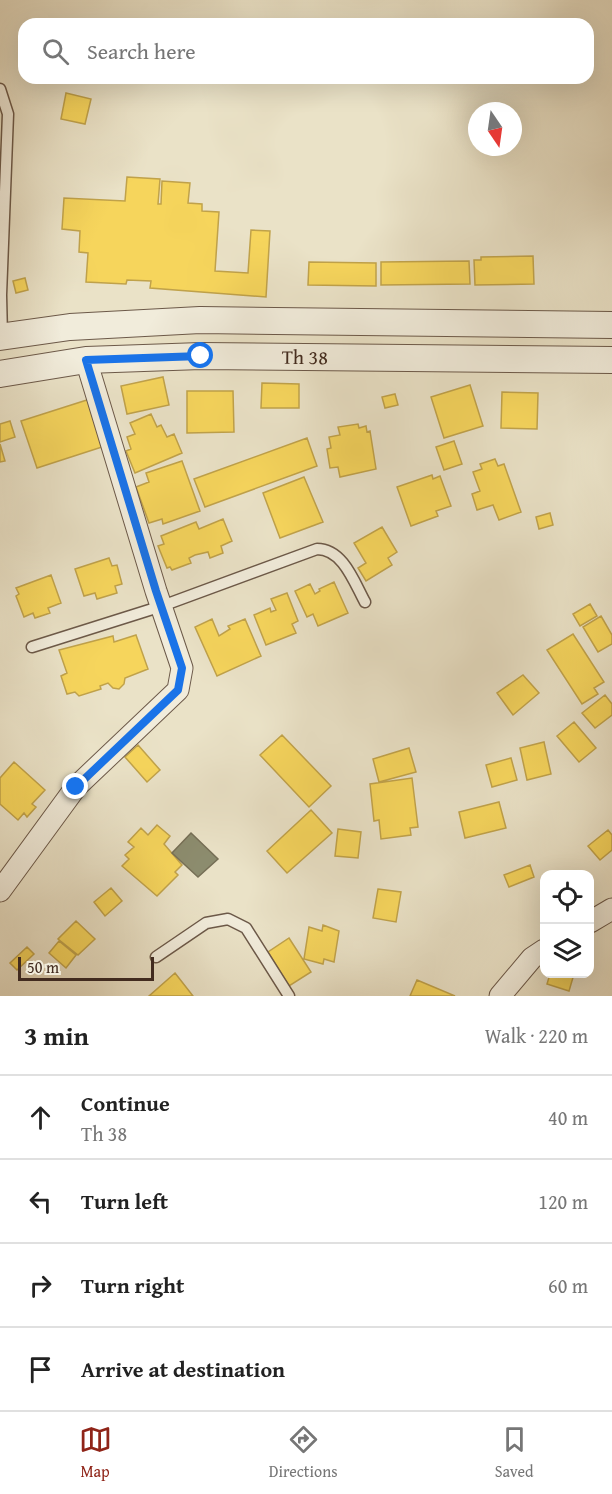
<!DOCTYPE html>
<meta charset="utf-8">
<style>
:root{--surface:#fff;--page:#f2f2f2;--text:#222;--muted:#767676;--line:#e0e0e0;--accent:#8f2418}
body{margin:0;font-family:"Gentium Book Plus",serif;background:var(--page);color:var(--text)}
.controls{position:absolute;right:18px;bottom:18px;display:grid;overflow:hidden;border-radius:12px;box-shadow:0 6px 24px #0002}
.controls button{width:54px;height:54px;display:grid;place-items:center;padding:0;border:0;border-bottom:2px solid var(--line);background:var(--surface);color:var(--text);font:30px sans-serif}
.compass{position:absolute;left:468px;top:102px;width:54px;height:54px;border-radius:50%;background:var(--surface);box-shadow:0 6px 24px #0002;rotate:167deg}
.scale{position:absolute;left:18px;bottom:15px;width:136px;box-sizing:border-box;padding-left:6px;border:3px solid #422b1f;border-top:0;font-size:16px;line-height:21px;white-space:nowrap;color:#422b1f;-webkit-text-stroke:4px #f1ecdb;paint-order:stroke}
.stop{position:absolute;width:18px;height:18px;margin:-14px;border:4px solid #1a73e8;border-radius:50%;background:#fff}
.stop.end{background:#1a73e8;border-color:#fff;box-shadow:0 2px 6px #0008}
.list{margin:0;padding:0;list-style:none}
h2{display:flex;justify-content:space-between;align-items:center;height:78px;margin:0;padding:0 24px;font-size:26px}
h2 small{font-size:20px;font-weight:400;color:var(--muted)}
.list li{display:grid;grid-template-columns:39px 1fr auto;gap:18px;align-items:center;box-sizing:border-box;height:84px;padding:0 24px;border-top:2px solid var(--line)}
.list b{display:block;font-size:22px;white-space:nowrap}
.list p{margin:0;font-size:20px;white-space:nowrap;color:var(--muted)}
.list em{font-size:20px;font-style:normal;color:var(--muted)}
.icon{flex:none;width:33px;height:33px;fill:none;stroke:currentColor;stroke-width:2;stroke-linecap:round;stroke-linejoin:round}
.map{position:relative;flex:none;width:612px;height:996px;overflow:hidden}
.search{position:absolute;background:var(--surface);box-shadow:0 6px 24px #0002;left:18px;right:18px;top:18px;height:66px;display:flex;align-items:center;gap:15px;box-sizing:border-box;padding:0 21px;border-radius:18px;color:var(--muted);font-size:22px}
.sheet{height:414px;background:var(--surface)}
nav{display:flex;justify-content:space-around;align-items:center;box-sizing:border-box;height:84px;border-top:2px solid var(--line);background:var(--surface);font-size:16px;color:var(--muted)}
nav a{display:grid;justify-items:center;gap:3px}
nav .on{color:var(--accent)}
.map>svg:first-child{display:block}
.homes{fill:#f6d55c;stroke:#c0a24a;stroke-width:1.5}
.industry{fill:#8c8c6e;stroke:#766f56;stroke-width:1.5}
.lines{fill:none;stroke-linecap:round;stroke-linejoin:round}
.service-casing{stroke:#6c5949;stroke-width:13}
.minor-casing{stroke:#6c5949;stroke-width:23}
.tertiary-casing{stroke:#6c5949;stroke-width:28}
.service{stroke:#f1ecdb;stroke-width:10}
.minor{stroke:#f1ecdb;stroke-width:21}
.tertiary{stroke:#f1ecdb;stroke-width:26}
.route{stroke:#1a73e8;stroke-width:8}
.labels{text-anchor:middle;stroke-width:6;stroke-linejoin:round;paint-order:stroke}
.street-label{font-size:20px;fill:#422b1f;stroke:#f1ecdb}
</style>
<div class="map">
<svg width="612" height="996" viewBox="0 0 612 996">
<rect width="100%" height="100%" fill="#eae2c7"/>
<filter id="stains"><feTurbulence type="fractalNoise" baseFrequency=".00333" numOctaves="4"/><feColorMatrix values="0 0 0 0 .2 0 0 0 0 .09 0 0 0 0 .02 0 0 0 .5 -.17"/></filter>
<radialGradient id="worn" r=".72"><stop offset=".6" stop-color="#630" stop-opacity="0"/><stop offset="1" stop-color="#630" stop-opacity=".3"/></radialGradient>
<path class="homes" d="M 66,93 L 91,99 L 85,124 L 61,119 Z
M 127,177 L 160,179 L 158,204 L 161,204 L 162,181 L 190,183 L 188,203 L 202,204 L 202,211 L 219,212 L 215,271 L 248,273 L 251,230 L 270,231 L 266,297 L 150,288 L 151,281 L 127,280 L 126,284 L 86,282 L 88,253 L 79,252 L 80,231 L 62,229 L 64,198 L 125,201 Z
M 533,256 L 534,284 L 475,285 L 474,260 L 481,260 L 481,257 Z
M 469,261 L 470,284 L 381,285 L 381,262 Z
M 309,262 L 376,263 L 376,286 L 308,285 Z
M 25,278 L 28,290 L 16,293 L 13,281 Z
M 163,377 L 169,405 L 127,414 L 121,386 Z
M 262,383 L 299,384 L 299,408 L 261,408 Z
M 470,385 L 483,426 L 444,438 L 431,397 Z
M 187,391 L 233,391 L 234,432 L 187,433 Z
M 502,392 L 538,393 L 537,429 L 501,428 Z
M 395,394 L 398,405 L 385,408 L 382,397 Z
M 90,399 L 105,446 L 37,468 L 21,421 Z
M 151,414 L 157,427 L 161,425 L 167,437 L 174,434 L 182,453 L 135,473 L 126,451 L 131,449 L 127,437 L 135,434 L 130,423 Z
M 10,421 L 15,437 L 0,442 L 0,424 Z
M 358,424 L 359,428 L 366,426 L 367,432 L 370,431 L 376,469 L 340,477 L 338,467 L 330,468 L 327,449 L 331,448 L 329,437 L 340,435 L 338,427 Z
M 307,438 L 317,466 L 205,507 L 194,479 Z
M 454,441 L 462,464 L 444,470 L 436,447 Z
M 0,444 L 5,461 L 0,462 Z
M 495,459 L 498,466 L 504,464 L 521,512 L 499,520 L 493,505 L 477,510 L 472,494 L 480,491 L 473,472 L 482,469 L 480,464 Z
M 182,461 L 200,511 L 163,524 L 162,519 L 149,523 L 136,487 L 149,482 L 146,473 Z
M 432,475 L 433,479 L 440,476 L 451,506 L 436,511 L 438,516 L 411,526 L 397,487 Z
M 304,477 L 323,522 L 280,538 L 263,493 Z
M 550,513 L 553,525 L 539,529 L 536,517 Z
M 223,519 L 232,541 L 221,546 L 223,553 L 210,558 L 208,552 L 195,555 L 189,558 L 191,563 L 172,570 L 170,567 L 167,568 L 158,546 L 164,544 L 161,536 L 196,522 L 199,529 Z
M 382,527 L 397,552 L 388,558 L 392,565 L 366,581 L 358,568 L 366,563 L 354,543 Z
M 109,558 L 112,566 L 117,565 L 122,584 L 115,586 L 117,593 L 97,599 L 95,593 L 84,596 L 75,569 Z
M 51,575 L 61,603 L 48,608 L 50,613 L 35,618 L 33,613 L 24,617 L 16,596 L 19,594 L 16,588 Z
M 334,582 L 348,613 L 318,626 L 313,614 L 307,617 L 295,591 L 310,584 L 315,594 L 320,591 L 319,589 Z
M 287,593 L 298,621 L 292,624 L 296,633 L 266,645 L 254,615 L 270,608 L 271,612 L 276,610 L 271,599 Z
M 590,604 L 597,616 L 580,626 L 573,614 Z
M 601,616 L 612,635 L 612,644 L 598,652 L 583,627 Z
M 212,619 L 219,636 L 230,629 L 228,626 L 245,619 L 261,656 L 217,676 L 195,627 Z
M 573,634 L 604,682 L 594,688 L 598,694 L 582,704 L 547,650 Z
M 136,635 L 148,669 L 125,678 L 124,684 L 119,689 L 113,688 L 108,683 L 100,686 L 101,689 L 79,696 L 75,692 L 67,694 L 61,676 L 67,673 L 59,650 L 113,636 L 114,642 Z
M 523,675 L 539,693 L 513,715 L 497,693 Z
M 605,695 L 612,704 L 612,715 L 595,728 L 582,713 Z
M 574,722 L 596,748 L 579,762 L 557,736 Z
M 282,735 L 331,786 L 309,807 L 260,755 Z
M 544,742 L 551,774 L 527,780 L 520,748 Z
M 138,745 L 160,770 L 147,782 L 125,757 Z
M 409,748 L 416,772 L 379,782 L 373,759 Z
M 511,758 L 517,780 L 492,787 L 486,765 Z
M 14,762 L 45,790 L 32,804 L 36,807 L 27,817 L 24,813 L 18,820 L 0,804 L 0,778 Z
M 412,778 L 418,827 L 410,828 L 411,835 L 381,839 L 379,820 L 374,821 L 370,784 Z
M 499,802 L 506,828 L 465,838 L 459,812 Z
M 311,810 L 332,833 L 287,873 L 267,851 Z
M 157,825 L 170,836 L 164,844 L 182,865 L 175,872 L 178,875 L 157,896 L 122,866 L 129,859 L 125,855 L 134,847 L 128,842 L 141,828 L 148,835 Z
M 338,829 L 361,832 L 358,858 L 335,856 Z
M 608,830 L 612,835 L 612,850 L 600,860 L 588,846 Z
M 530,865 L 534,877 L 509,887 L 504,875 Z
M 111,888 L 122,901 L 105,916 L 94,902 Z
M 378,889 L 401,892 L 396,922 L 373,918 Z
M 76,921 L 95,939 L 78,955 L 58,939 Z
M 323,925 L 339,931 L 334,962 L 324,959 L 323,964 L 304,959 L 309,927 L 322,931 Z
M 289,938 L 311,972 L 289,986 L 268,952 Z
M 59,941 L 76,955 L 66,968 L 49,953 Z
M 27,947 L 34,954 L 17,970 L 10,963 Z
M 175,973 L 193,996 L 149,996 Z
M 550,974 L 574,974 L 569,991 L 547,984 Z
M 417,980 L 455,996 L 410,996 Z"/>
<path class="industry" d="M 191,833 L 218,859 L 198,877 L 172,853 Z"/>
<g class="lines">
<g class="service-casing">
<path id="service" d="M 0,89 L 8,114 L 1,295 L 2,337
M 32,647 L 162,606 L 317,549 C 343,549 354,582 365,602
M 156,957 L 206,923 L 228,919 L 246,928 L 289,996"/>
</g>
<g class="minor-casing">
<path id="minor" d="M 0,891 L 76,787 L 178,690 L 182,668 L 156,591 L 86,360
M 590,922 L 612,909
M 500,996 L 532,958 L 544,950"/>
</g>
<g class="tertiary-casing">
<g id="tertiary">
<path d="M 0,337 L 70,327 L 200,320 L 612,325"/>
<path id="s1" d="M 0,374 L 86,360 L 201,356 L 612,360"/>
</g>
</g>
<use href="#service" class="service"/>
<use href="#minor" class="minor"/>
<use href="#tertiary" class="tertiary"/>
</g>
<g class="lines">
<path class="route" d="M 76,787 L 178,690 L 182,668 L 156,591 L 86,360 L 201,356"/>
</g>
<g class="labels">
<g class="street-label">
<text dy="7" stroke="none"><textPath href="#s1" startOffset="306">Th 38</textPath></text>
</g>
</g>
<rect width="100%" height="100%" filter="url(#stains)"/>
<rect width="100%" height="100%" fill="url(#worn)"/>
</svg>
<div class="controls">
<button><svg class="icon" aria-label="locate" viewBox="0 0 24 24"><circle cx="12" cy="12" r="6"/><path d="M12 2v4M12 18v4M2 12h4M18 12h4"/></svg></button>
<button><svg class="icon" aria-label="layers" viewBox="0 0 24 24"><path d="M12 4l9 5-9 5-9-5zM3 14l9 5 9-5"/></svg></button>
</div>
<svg class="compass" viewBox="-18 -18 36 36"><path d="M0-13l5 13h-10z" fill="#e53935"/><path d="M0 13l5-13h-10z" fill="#767676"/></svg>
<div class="scale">50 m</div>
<div class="stop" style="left:201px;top:356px"></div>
<div class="stop end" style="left:76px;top:787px"></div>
<div class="search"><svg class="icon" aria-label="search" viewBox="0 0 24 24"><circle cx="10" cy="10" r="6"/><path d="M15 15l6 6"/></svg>Search here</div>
</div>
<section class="sheet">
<h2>3 min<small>Walk · 220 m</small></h2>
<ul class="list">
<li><svg class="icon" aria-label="ahead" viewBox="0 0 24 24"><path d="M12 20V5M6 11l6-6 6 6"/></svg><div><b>Continue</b><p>Th 38</p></div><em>40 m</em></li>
<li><svg class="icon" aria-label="left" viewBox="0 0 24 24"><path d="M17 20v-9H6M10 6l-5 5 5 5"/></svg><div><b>Turn left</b></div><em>120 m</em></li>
<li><svg class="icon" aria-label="right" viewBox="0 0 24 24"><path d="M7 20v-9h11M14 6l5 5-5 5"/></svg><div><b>Turn right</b></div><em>60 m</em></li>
<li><svg class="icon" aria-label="arrive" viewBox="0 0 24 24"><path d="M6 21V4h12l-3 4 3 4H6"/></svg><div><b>Arrive at destination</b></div></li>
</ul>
</section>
<nav>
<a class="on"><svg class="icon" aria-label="map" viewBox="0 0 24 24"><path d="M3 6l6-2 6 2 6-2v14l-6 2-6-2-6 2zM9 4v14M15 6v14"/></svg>Map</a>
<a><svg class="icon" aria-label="directions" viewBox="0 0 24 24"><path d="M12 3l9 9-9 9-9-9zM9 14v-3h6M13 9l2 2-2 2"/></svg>Directions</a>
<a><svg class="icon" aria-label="saved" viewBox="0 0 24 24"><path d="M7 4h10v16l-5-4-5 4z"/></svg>Saved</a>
</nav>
